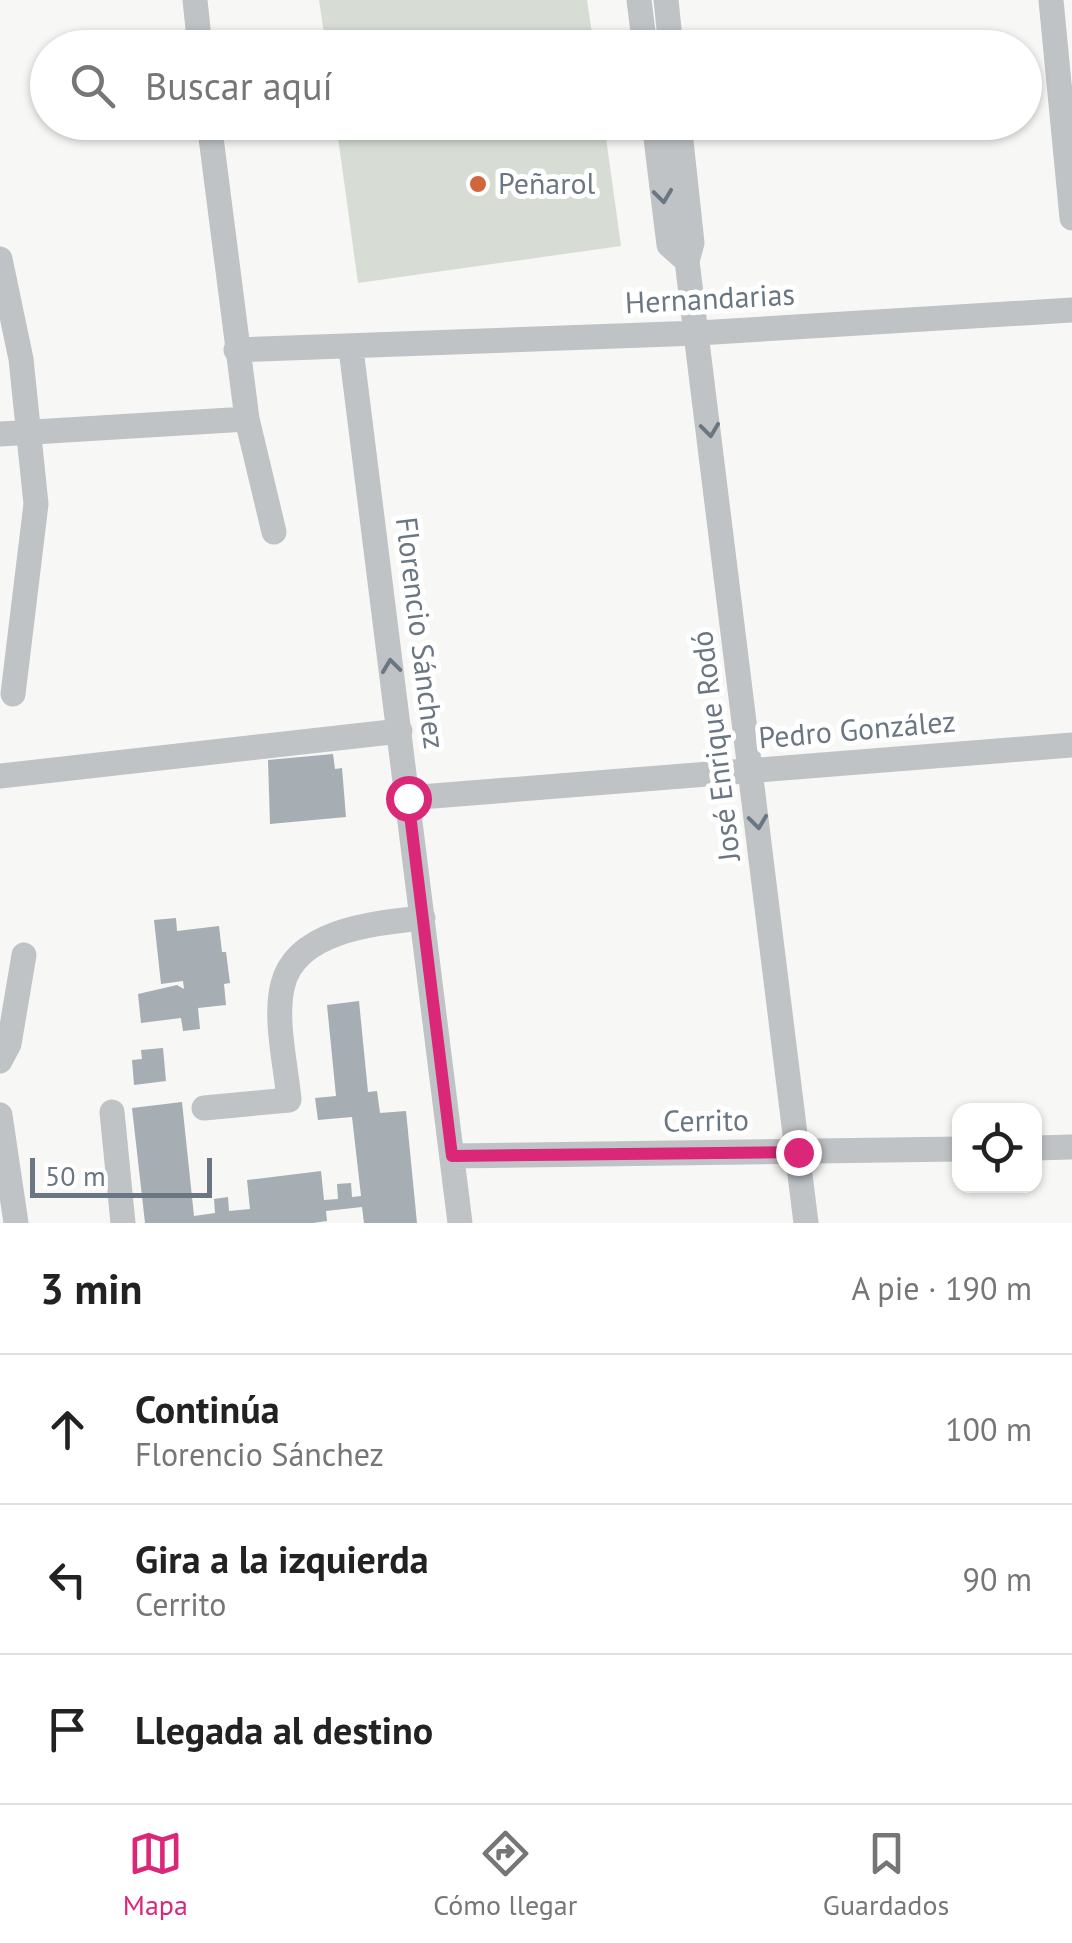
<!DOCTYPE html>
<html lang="es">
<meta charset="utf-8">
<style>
:root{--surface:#fff;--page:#f2f2f2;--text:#222;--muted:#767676;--line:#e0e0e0;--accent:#db2777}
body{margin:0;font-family:"PT Sans",sans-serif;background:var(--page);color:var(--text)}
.controls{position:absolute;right:30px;bottom:30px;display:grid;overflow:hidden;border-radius:20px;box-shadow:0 2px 8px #0004}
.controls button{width:90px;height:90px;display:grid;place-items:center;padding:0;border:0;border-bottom:2px solid var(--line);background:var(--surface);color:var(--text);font:50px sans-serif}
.scale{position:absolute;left:30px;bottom:25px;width:182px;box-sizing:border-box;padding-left:10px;border:5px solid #6a7783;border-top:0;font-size:28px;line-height:35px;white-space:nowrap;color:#6a7783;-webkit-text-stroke:8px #fff;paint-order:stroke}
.stop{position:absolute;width:30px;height:30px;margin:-22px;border:8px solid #db2777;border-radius:50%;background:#fff}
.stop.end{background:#db2777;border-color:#fff;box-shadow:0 2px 10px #0008}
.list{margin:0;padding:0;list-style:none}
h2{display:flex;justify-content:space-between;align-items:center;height:130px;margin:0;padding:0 40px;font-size:42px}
h2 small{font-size:32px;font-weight:400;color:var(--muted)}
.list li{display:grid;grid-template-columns:65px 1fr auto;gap:30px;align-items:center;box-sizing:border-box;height:150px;padding:0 40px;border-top:2px solid var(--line)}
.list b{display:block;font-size:38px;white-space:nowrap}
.list p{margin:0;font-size:32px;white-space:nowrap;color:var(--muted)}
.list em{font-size:32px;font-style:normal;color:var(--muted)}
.icon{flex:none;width:55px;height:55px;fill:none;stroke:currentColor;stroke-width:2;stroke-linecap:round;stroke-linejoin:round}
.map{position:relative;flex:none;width:1072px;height:1223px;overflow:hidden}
.search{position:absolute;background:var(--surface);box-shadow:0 2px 8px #0004;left:30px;right:30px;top:30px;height:110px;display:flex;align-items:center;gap:25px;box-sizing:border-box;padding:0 35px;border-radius:55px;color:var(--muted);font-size:38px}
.sheet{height:580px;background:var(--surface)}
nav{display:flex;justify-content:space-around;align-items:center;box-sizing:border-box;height:140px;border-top:2px solid var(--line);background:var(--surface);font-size:28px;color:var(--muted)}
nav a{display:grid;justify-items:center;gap:5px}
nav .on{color:var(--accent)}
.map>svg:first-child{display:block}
.green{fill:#d7dcd5}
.building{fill:#a6adb3}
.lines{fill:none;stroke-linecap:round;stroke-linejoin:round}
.minor{stroke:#bfc3c6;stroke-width:25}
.oneway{stroke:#6a7783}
.route{stroke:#db2777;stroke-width:12}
.poi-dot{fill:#d1653c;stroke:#fff;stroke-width:4}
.labels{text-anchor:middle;stroke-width:10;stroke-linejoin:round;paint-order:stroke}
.poi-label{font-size:30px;fill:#6a7783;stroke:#fff;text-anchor:start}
.street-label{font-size:30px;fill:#6a7783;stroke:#fff}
</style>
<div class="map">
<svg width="1072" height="1223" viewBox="0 0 1072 1223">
<rect width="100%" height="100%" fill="#f7f8f5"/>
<path class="green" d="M 319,0 L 587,0 L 594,47 L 326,47 Z
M 336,123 L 604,123 L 621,246 L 358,283 Z"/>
<path class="building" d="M 333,754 L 335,769 L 342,768 L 346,817 L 270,824 L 268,760 Z
M 176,918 L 177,931 L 219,926 L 222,952 L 226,952 L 230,983 L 224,984 L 226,1005 L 198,1008 L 200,1029 L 183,1031 L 181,1018 L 141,1023 L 138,994 L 177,985 L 184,989 L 183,981 L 161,984 L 154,920 Z
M 359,1001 L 368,1092 L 377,1091 L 380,1113 L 406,1111 L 417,1223 L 364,1223 L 362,1207 L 326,1211 L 327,1221 L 313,1223 L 145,1223 L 132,1108 L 182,1102 L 194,1216 L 215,1213 L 214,1199 L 228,1197 L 229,1211 L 250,1209 L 247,1180 L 321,1171 L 324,1200 L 338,1199 L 337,1184 L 351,1183 L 352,1197 L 361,1196 L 352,1117 L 318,1120 L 315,1098 L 336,1096 L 327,1005 Z
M 163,1048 L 166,1081 L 134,1085 L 132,1060 L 142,1059 L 141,1050 Z"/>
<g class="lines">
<path class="minor" d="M 195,0 L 200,48
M 639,0 L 645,48
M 666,0 L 671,48
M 1051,0 L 1072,218
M 209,122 L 247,419 L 274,532
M 654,122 L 669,245 L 687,261
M 679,122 L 692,243 L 687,261 L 806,1223
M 0,259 L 21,359 L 36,504 L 13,694
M 351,349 L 460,1223
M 236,350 L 698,333 L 1072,310
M 0,434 L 247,419
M 0,776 L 400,731
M 408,798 L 1072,745
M 0,1061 L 9,1044 L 24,955
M 204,1108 L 289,1100 C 286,1065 274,1018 283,984 C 297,929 378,923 423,918
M 112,1112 L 123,1223
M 0,1115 L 16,1223
M 1034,1148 L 1072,1147
M 452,1156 L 960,1149"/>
</g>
<defs><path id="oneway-chevron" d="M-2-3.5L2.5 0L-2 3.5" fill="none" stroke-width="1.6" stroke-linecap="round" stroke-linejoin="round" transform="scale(2.5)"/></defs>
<g class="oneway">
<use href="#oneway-chevron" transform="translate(663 196) rotate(83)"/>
<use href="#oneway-chevron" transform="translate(710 430) rotate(83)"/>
<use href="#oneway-chevron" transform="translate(391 666) rotate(-97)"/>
<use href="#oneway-chevron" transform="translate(758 822) rotate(83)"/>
</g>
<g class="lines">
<path class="route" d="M 408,798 L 452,1156 L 798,1152"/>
</g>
<circle class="poi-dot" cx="478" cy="184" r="10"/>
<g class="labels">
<g class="poi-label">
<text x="498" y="194">Peñarol</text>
</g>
<g class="street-label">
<text transform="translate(710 299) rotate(-3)" y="10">Hernandarias</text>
<text transform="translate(420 633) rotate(83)" y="10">Florencio Sánchez</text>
<text transform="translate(857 730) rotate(-5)" y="10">Pedro González</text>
<text transform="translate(716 746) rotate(-97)" y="10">José Enrique Rodó</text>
<text transform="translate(706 1121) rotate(-1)" y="10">Cerrito</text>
</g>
</g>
</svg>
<div class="controls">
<button><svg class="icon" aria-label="locate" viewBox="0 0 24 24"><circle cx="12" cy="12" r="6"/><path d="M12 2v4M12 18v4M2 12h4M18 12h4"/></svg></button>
</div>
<div class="scale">50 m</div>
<div class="stop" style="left:408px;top:798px"></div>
<div class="stop end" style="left:798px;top:1152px"></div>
<div class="search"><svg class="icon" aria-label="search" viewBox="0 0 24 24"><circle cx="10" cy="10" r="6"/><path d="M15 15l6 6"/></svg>Buscar aquí</div>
</div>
<section class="sheet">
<h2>3 min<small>A pie · 190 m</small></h2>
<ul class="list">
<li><svg class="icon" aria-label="ahead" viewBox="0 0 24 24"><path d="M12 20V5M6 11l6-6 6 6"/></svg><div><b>Continúa</b><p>Florencio Sánchez</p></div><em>100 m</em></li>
<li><svg class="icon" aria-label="left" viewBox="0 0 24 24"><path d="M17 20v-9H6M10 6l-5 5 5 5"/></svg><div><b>Gira a la izquierda</b><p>Cerrito</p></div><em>90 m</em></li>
<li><svg class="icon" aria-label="arrive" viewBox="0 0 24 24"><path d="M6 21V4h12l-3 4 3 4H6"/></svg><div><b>Llegada al destino</b></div></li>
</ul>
</section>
<nav>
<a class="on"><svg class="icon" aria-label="map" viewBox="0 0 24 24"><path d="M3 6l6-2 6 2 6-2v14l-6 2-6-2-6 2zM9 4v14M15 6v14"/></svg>Mapa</a>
<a><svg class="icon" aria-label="directions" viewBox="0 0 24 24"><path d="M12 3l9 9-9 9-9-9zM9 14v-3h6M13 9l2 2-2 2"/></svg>Cómo llegar</a>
<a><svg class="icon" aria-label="saved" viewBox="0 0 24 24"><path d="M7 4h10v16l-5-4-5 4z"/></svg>Guardados</a>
</nav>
